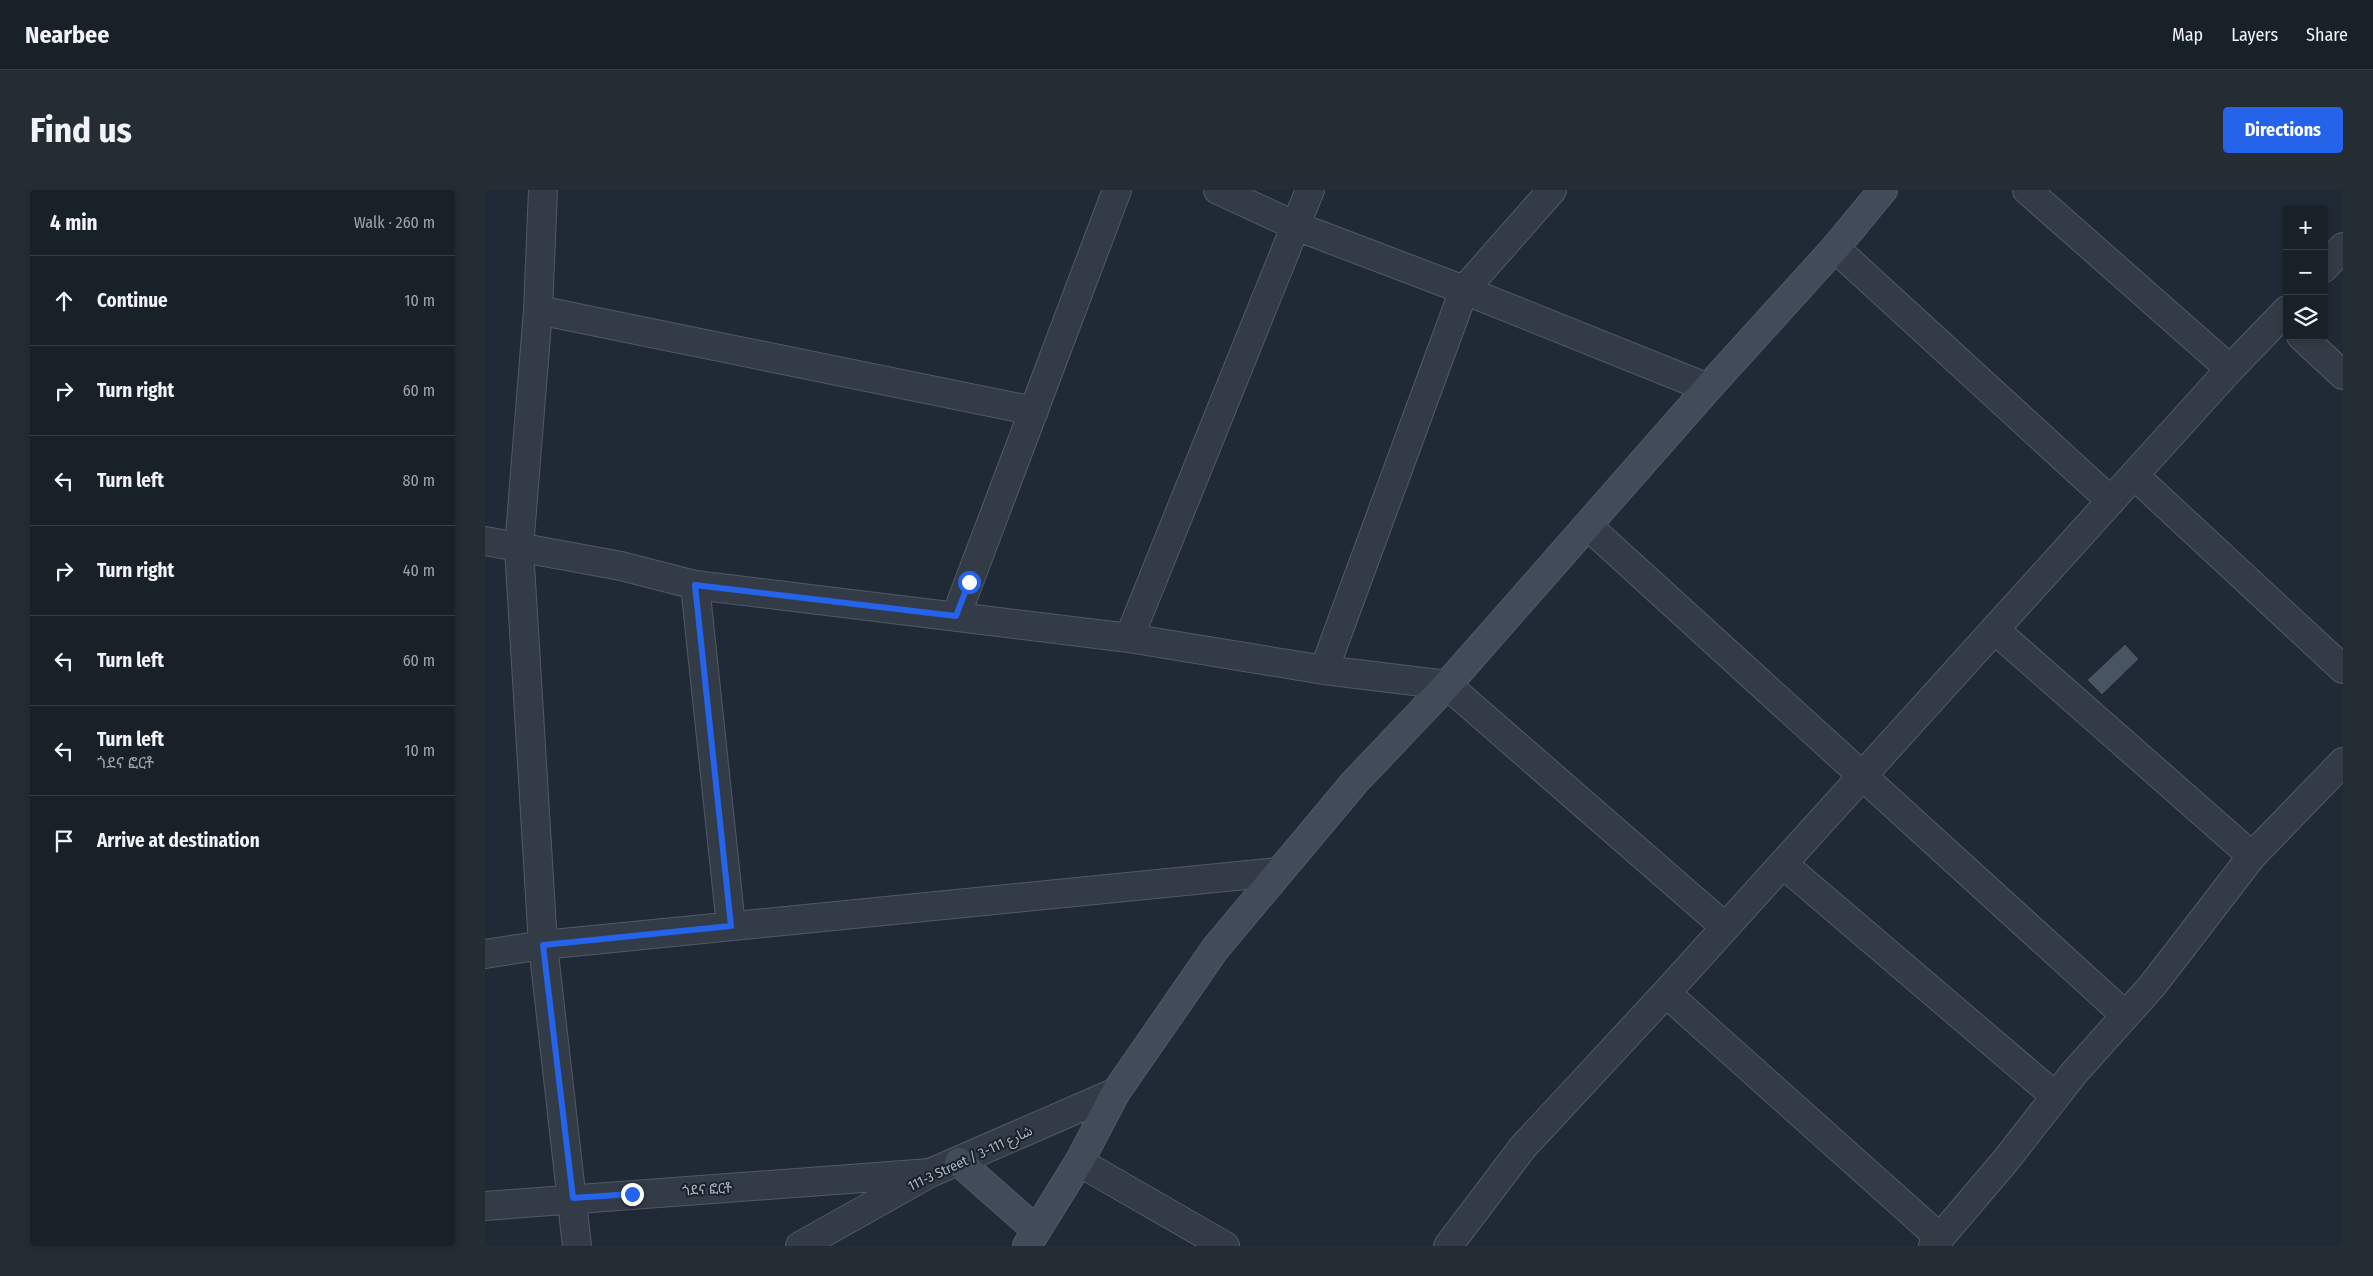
<!DOCTYPE html>
<meta charset="utf-8">
<style>
:root{--surface:#182028;--page:#252d34;--text:#f1f3f6;--muted:#9fa3a8;--line:#363e45;--accent:#2563eb}
body{margin:0;font-family:"Fira Sans Condensed","Noto Sans Arabic","Noto Sans Ethiopic",sans-serif;background:var(--page);color:var(--text)}
.controls{position:absolute;right:15px;top:15px;display:grid;overflow:hidden;border-radius:5px;box-shadow:0 2px 8px #0003}
.controls button{width:45px;height:45px;display:grid;place-items:center;padding:0;border:0;border-bottom:1px solid var(--line);background:var(--surface);color:var(--text);font:25px sans-serif}
.stop{position:absolute;width:15px;height:15px;margin:-11px;border:4px solid #2563eb;border-radius:50%;background:#fff}
.stop.end{background:#2563eb;border-color:#fff;box-shadow:0 1px 5px #0008}
.list{margin:0;padding:0;list-style:none}
h2{display:flex;justify-content:space-between;align-items:center;height:65px;margin:0;padding:0 20px;font-size:21px}
h2 small{font-size:16px;font-weight:400;color:var(--muted)}
.list li{display:grid;grid-template-columns:32px 1fr auto;gap:15px;align-items:center;box-sizing:border-box;height:90px;padding:0 20px;border-top:1px solid var(--line)}
.list b{display:block;font-size:19px;white-space:nowrap}
.list p{margin:0;font-size:16px;white-space:nowrap;color:var(--muted)}
.list em{font-size:16px;font-style:normal;color:var(--muted)}
.icon{flex:none;width:28px;height:28px;fill:none;stroke:currentColor;stroke-width:2;stroke-linecap:round;stroke-linejoin:round}
.map{position:relative;flex:none;width:1858px;height:1056px;overflow:hidden;border-radius:5px}
header{display:flex;align-items:center;gap:30px;box-sizing:border-box;height:70px;padding:0 25px;background:var(--surface);border-bottom:1px solid var(--line)}
header strong{font-size:24px}
nav{display:flex;gap:28px;margin-inline-start:auto;font-size:18px}
.intro{display:flex;align-items:center;justify-content:space-between;box-sizing:border-box;height:120px;padding:0 30px}
h1{margin:0;font-size:35px}
.button{padding:12px 22px;border-radius:5px;background:var(--accent);color:#fff;font-size:18px;font-weight:700}
main{display:flex;gap:30px;padding:0 30px}
aside{flex:1;background:var(--surface);border-radius:5px;box-shadow:0 2px 8px #0003}
.map>svg:first-child{display:block}
.building{fill:#485462;stroke:#1b232d}
.lines{fill:none;stroke-linecap:round;stroke-linejoin:round}
.street-casing{stroke:#515a64;stroke-width:30}
.secondary-casing{stroke:#515a64;stroke-width:30}
.street{stroke:#333c46;stroke-width:28}
.secondary{stroke:#414b59;stroke-width:28}
.route{stroke:#2563eb;stroke-width:6}
.labels{text-anchor:middle;stroke-width:4;stroke-linejoin:round;paint-order:stroke}
.street-label{font-size:14px;fill:#adb7c3;stroke:#19212b}
</style>
<header>
<strong>Nearbee</strong>
<nav><a>Map</a><a>Layers</a><a>Share</a></nav>
</header>
<div class="intro"><h1>Find us</h1><a class="button">Directions</a></div>
<main>
<aside>
<h2>4 min<small>Walk · 260 m</small></h2>
<ul class="list">
<li><svg class="icon" aria-label="ahead" viewBox="0 0 24 24"><path d="M12 20V5M6 11l6-6 6 6"/></svg><div><b>Continue</b></div><em>10 m</em></li>
<li><svg class="icon" aria-label="right" viewBox="0 0 24 24"><path d="M7 20v-9h11M14 6l5 5-5 5"/></svg><div><b>Turn right</b></div><em>60 m</em></li>
<li><svg class="icon" aria-label="left" viewBox="0 0 24 24"><path d="M17 20v-9H6M10 6l-5 5 5 5"/></svg><div><b>Turn left</b></div><em>80 m</em></li>
<li><svg class="icon" aria-label="right" viewBox="0 0 24 24"><path d="M7 20v-9h11M14 6l5 5-5 5"/></svg><div><b>Turn right</b></div><em>40 m</em></li>
<li><svg class="icon" aria-label="left" viewBox="0 0 24 24"><path d="M17 20v-9H6M10 6l-5 5 5 5"/></svg><div><b>Turn left</b></div><em>60 m</em></li>
<li><svg class="icon" aria-label="left" viewBox="0 0 24 24"><path d="M17 20v-9H6M10 6l-5 5 5 5"/></svg><div><b>Turn left</b><p>ጎደና ፎርቶ</p></div><em>10 m</em></li>
<li><svg class="icon" aria-label="arrive" viewBox="0 0 24 24"><path d="M6 21V4h12l-3 4 3 4H6"/></svg><div><b>Arrive at destination</b></div></li>
</ul>
</aside>
<div class="map">
<svg width="1858" height="1056" viewBox="0 0 1858 1056">
<rect width="100%" height="100%" fill="#202a36"/>
<path class="building" d="M 1640,454 L 1654,469 L 1617,505 L 1602,490 Z"/>
<g class="lines">
<g class="street-casing">
<path id="street" d="M 58,0 L 53,120 L 34,358 L 58,755 L 92,1056
M 733,0 L 811,36 L 979,100 L 1223,198
M 1542,0 L 1745,179
M 1350,58 L 1626,311
M 1839,78 L 1858,57
M 53,120 L 549,221
M 1816,146 L 1858,185
M 1650,286 L 1858,479
M 1103,336 L 1640,825
M 0,351 L 136,376 L 210,395 L 644,448 L 839,480 L 962,495 L 1239,736
M 210,395 L 246,736
M 471,426 L 632,0
M 1510,440 L 1767,666
M 644,448 L 825,0
M 839,480 L 979,100 L 1067,0
M 1298,674 L 1570,906
M 0,764 L 58,755 L 792,682
M 1181,803 L 1454,1047
M 594,972 L 740,1056
M 0,1016 L 445,983
M 315,1056 L 445,983 L 631,902
M 963,1056 L 1038,957 L 1181,803 L 1745,179 L 1802,120
M 1448,1056 L 1521,970 L 1589,883 L 1667,796 L 1767,666 L 1858,572"/>
</g>
<g class="secondary-casing">
<path id="secondary" d="M 474,972 L 551,1040
M 542,1056 L 594,972 L 631,902 L 730,759 L 869,593 L 962,495 L 1223,198 L 1350,58 L 1398,0"/>
</g>
<use href="#street" class="street"/>
<use href="#secondary" class="secondary"/>
</g>
<g class="lines">
<path class="route" d="M 147,1004 L 88,1008 L 58,755 L 246,736 L 210,395 L 471,426 L 484,392"/>
</g>
<g class="labels">
<g class="street-label">
<text transform="translate(485 968) rotate(-25)" y="5">111-3 Street / شارع 111-3</text>
<text transform="translate(222 999) rotate(-4)" y="5">ጎደና ፎርቶ</text>
</g>
</g>
</svg>
<div class="controls">
<button>+</button>
<button>−</button>
<button><svg class="icon" aria-label="layers" viewBox="0 0 24 24"><path d="M12 4l9 5-9 5-9-5zM3 14l9 5 9-5"/></svg></button>
</div>
<div class="stop" style="left:484px;top:392px"></div>
<div class="stop end" style="left:147px;top:1004px"></div>
</div>
</main>
